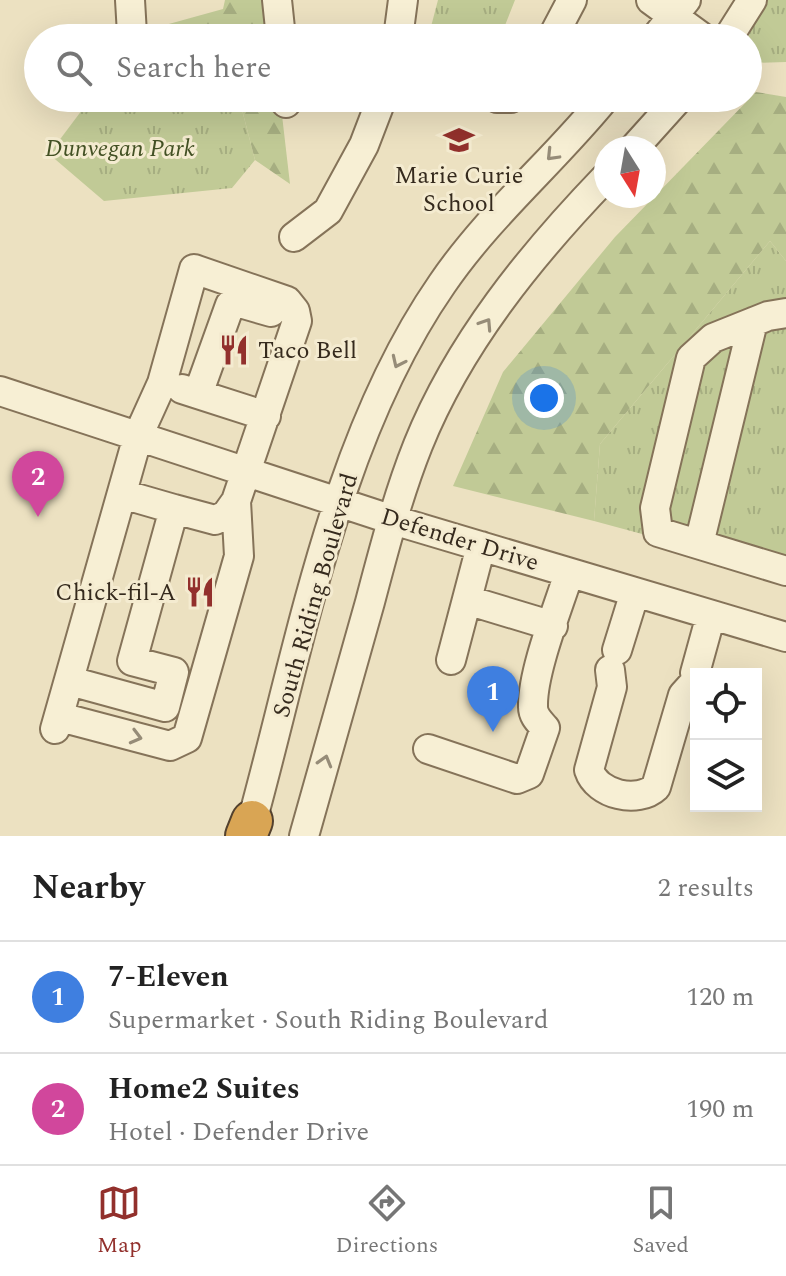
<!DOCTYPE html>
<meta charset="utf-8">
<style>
:root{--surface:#fff;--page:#f6f6f6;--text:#222;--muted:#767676;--line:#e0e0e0;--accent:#92302c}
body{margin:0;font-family:Spectral,serif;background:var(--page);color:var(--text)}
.controls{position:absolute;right:24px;bottom:24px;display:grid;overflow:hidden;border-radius:0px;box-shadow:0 8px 32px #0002}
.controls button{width:72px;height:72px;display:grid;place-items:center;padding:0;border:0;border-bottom:2px solid var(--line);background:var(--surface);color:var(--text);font:40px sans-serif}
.compass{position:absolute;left:594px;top:136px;width:72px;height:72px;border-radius:50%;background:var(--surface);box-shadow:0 8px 32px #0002;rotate:169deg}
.you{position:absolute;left:544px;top:398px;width:28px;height:28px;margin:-20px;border:6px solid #fff;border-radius:50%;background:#1a73e8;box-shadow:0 0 0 12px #1a73e833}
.badge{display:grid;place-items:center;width:52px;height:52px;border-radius:50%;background:var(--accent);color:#fff;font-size:26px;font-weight:700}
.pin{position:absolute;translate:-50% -66px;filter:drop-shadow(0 2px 4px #0008)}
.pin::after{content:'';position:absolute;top:42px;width:28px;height:24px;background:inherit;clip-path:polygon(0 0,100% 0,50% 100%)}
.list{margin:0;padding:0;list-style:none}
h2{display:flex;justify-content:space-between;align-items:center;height:104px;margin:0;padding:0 32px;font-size:34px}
h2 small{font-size:26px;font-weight:400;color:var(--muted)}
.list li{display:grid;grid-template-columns:52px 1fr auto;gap:24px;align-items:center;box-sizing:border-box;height:112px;padding:0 32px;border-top:2px solid var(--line)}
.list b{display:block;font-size:30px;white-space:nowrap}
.list p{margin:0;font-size:26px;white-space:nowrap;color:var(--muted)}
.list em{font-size:26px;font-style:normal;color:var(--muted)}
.icon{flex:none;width:44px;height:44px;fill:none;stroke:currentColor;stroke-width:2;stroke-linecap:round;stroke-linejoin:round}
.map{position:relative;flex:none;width:786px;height:836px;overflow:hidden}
.search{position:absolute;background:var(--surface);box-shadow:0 8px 32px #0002;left:24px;right:24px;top:24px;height:88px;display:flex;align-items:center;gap:20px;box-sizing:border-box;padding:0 28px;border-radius:44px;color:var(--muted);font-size:30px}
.sheet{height:328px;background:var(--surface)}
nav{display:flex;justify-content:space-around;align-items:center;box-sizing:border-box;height:112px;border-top:2px solid var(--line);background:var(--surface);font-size:22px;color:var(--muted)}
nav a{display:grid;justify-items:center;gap:4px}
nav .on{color:var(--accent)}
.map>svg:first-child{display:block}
.grass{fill:url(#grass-tufts)}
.forest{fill:url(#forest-firs)}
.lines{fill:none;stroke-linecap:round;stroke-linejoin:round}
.minor-casing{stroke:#857359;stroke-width:32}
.highway-casing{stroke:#53412e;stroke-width:44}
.minor{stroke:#f7efd4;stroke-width:28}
.highway{stroke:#d9a554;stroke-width:40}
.oneway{stroke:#968c78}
.labels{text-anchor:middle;stroke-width:6;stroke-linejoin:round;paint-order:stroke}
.park-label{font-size:24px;font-style:italic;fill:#435124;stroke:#f4ebd0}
.poi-label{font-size:24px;fill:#352a1d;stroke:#f4ebd0}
.street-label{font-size:24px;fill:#352a1d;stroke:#f4ebd0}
</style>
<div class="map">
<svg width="786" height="836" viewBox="0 0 786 836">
<defs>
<pattern id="grass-tufts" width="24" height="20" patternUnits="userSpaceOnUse" patternTransform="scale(2)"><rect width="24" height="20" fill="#c1ca96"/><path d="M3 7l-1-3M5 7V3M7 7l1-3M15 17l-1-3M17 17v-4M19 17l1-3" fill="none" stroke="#a6ae81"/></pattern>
<pattern id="forest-firs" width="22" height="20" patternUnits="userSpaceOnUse" patternTransform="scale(2)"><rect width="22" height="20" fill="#c1ca96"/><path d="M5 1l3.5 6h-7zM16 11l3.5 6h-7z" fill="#a6ae81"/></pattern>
</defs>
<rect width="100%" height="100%" fill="#ece1c1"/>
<path class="grass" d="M 438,0 L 515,0 L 500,38 L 428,38 Z
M 761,0 L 786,0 L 786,62 L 748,63 L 748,38 Z
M 91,98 L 239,98 L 255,160 L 232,188 L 104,201 L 49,154 Z
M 770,241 L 786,261 L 786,573 L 594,521 L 600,444 Z"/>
<path class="forest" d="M 225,0 L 267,0 L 272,38 L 145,38 L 147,30 L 223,9 Z
M 756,92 L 786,97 L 786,261 L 770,241 L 600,444 L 594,521 L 453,486 L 503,372 L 615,237 Z
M 239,98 L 280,98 L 290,184 L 255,160 Z"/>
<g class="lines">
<g class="minor-casing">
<path id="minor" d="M 130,0 L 132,34
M 277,0 L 281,38
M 651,0 L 703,38
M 398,38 L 403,0
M 552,38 L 572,0
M 655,38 L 686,0
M 728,38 L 752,0
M 286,98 L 286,103
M 497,98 L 511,98
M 634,148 L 679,98
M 294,237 L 328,211 L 364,145 L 382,98
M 786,313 L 768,316 L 713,338 L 691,358 L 655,508 L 658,532 L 786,571
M 182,389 L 266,416
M 0,391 L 393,520 L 786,637
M 198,394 L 230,305 L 240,303 L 271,312
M 699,544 L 753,322
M 467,600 L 553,626
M 617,650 L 635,592
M 451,660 L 481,546
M 610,670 L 612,687 L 589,770 C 597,795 638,804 656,787 L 683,695 L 692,685
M 695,673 L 711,615
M 70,681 L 165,707 L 174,672 L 132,661 L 174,509 L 122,494
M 60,717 L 170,746 L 187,738 L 239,556 L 236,501
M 55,729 L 138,436 L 162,383 L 194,269 L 287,301 L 295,311 L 297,321 L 236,501 L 226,515 L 215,520 L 174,509
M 428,749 L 517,779 L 529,774 L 545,728 C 539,721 533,716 533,707 C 532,672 558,608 569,573
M 248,836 C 299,655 333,441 442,284 C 489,215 553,162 605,98
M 304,836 C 326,758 348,680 370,602 C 384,549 398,495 418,445 C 459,343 531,255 606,177"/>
</g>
<g class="highway-casing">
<path id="highway" d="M 246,836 L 252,821"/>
</g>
<use href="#minor" class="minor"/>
<use href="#highway" class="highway"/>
</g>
<defs><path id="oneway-chevron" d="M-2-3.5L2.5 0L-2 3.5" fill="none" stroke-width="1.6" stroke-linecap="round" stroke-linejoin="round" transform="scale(2)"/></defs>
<g class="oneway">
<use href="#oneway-chevron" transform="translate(552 155) rotate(134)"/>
<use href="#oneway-chevron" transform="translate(486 324) rotate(-57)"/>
<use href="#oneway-chevron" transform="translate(398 362) rotate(115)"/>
<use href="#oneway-chevron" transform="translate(136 737) rotate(15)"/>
<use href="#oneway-chevron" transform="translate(325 761) rotate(-74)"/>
</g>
<defs>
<g id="school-bare" transform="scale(2.4)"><path d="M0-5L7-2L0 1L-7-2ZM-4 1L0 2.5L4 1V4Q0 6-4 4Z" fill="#92302c" stroke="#f4ebd0" stroke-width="2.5" paint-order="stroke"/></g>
<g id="restaurant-bare" transform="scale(2.4)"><path d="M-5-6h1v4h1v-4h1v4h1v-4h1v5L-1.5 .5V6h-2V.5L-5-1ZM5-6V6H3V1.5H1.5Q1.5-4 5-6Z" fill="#92302c" stroke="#f4ebd0" stroke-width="2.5" paint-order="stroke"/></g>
</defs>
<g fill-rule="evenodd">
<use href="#school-bare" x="459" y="140"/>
<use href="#restaurant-bare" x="234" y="350"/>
<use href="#restaurant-bare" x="200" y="592"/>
</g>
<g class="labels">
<g class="park-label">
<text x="120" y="156">Dunvegan Park</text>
</g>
<g class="poi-label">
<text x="459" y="183">Marie Curie<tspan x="459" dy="28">School</tspan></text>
<text x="258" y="358" text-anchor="start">Taco Bell</text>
<text x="176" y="600" text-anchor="end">Chick-fil-A</text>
</g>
<g class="street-label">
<text transform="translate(460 539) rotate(17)" y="8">Defender Drive</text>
<text transform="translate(315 595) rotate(-74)" y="8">South Riding Boulevard</text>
</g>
</g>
</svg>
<div class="controls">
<button><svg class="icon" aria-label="locate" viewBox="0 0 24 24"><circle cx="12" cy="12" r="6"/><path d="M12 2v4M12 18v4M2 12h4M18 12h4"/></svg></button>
<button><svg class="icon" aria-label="layers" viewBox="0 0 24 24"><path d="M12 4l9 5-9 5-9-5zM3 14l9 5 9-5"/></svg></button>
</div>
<svg class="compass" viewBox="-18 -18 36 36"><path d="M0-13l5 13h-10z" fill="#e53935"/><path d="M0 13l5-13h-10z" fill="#767676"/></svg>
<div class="you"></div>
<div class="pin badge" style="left:493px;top:732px;background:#3f7fe0">1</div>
<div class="pin badge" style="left:38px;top:517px;background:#d1479c">2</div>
<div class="search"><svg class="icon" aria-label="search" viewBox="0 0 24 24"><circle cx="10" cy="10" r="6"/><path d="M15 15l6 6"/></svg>Search here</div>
</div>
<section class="sheet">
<h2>Nearby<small>2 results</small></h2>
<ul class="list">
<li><span class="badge" style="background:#3f7fe0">1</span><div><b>7-Eleven</b><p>Supermarket · South Riding Boulevard</p></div><em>120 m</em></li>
<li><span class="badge" style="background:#d1479c">2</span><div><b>Home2 Suites</b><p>Hotel · Defender Drive</p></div><em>190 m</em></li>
</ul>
</section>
<nav>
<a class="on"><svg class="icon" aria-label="map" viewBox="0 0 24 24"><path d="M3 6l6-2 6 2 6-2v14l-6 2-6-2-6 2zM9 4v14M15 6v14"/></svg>Map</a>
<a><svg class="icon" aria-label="directions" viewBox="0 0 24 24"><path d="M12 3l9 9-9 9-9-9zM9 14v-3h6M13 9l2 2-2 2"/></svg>Directions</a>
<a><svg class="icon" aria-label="saved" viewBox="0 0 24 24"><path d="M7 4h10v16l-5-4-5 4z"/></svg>Saved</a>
</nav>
